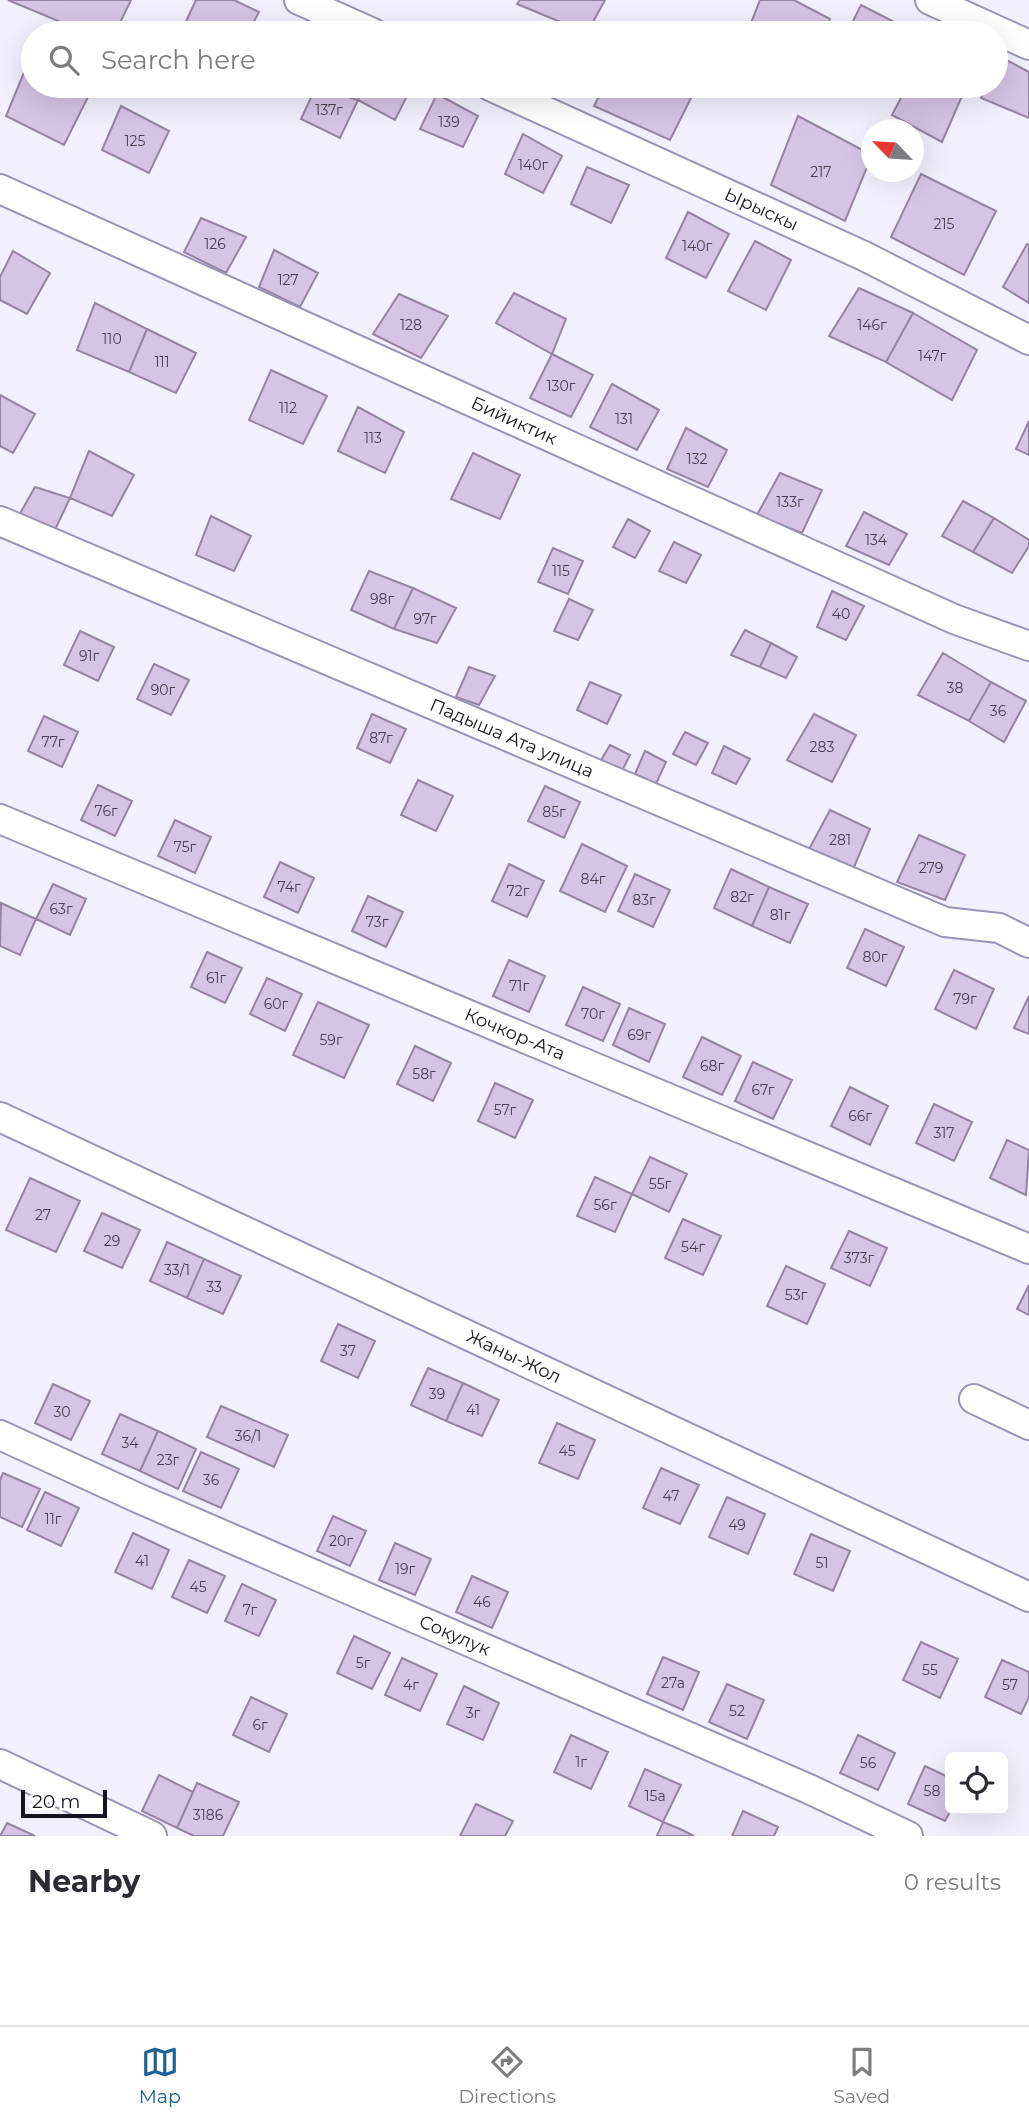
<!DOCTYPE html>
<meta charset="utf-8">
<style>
:root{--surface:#fff;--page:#f2f2f3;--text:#2b2b33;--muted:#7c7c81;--line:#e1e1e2;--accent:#1b6296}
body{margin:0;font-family:Montserrat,sans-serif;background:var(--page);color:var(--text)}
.controls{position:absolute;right:21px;bottom:21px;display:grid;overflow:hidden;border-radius:10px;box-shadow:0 7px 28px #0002}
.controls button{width:63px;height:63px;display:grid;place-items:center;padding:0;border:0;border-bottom:2px solid var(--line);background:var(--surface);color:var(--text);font:35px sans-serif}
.compass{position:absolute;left:861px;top:119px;width:63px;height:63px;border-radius:50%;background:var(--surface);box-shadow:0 7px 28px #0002;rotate:295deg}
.scale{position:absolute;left:21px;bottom:18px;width:86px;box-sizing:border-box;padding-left:7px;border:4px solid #161420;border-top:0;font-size:19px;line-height:24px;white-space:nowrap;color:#161420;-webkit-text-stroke:5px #fff;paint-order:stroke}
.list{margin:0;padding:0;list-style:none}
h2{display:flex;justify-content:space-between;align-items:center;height:91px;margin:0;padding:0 28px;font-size:30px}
h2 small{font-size:23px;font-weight:400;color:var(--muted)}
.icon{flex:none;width:38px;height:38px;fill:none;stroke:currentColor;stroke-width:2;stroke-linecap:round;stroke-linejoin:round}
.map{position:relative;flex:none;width:1029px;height:1836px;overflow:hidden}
.search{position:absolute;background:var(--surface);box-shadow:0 7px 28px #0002;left:21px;right:21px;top:21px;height:77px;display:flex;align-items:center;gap:18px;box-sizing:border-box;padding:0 24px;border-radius:38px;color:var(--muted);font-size:26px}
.sheet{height:189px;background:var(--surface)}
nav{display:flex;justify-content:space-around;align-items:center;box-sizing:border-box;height:98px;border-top:2px solid var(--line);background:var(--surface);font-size:19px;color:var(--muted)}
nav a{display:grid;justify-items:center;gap:4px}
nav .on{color:var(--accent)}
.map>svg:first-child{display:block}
.building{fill:#d5c4e4;stroke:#9484a2;stroke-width:2}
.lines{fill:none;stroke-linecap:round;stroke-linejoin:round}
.street-casing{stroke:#9894b5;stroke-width:32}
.street{stroke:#fff;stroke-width:28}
.labels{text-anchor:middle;stroke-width:6;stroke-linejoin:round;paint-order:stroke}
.number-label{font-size:14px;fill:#464051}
.street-label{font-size:18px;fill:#161420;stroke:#fff}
</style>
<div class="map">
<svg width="1029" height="1836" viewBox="0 0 1029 1836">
<rect width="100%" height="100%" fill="#f2f0ff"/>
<path class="building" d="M 8,0 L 131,0 L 115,33 L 87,33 Z
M 196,0 L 234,0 L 259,12 L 248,33 L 190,33 L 182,30 Z
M 520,0 L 605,0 L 587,33 L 517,4 Z
M 760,0 L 794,0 L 830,19 L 823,33 L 747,33 Z
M 861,5 L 906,28 L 904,33 L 847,33 Z
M 32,53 L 33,86 L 93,87 L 64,145 L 6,116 Z
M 997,55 L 1029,72 L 1029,118 L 981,98 L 985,86 L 996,86 Z
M 365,86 L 412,86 L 395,120 L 358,100 Z
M 604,86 L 697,86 L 670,140 L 594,106 Z
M 907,86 L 966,87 L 942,142 L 892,115 Z
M 316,87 L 358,100 L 340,138 L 301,119 Z
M 437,94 L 478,116 L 463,147 L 420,129 Z
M 121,106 L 169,131 L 149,173 L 102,150 Z
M 798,116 L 872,155 L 845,221 L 771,185 Z
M 523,134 L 562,156 L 543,193 L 505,174 Z
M 587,167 L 629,185 L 611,223 L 571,204 Z
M 921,174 L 996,211 L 964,275 L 891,237 Z
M 688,212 L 729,234 L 706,278 L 666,258 Z
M 201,218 L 246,237 L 226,273 L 184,252 Z
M 755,241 L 791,260 L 766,310 L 728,291 Z
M 1027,244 L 1029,245 L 1029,303 L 1003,287 Z
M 274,250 L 318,273 L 300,307 L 259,287 Z
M 13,251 L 50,273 L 27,314 L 0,300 L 0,277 Z
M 859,288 L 913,313 L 886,362 L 829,336 Z
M 514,293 L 566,319 L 552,354 L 496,323 Z
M 399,294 L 448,316 L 421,358 L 373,334 Z
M 95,303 L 147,329 L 129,372 L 77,350 Z
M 913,313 L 977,350 L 952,400 L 886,362 Z
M 147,329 L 196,353 L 176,393 L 129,372 Z
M 552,354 L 593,375 L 571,417 L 530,398 Z
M 271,370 L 327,396 L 303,444 L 249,420 Z
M 612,384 L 659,410 L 637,450 L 590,427 Z
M 0,395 L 35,414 L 13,453 L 0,446 Z
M 358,407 L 404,432 L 385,473 L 338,451 Z
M 1029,421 L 1029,455 L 1016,449 Z
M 686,428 L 727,450 L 708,487 L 667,469 Z
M 89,451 L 134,475 L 112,516 L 70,498 Z
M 473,453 L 520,475 L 500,519 L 451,499 Z
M 780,473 L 822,490 L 802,533 L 757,515 Z
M 35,487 L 70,498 L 54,532 L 18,517 Z
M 963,501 L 994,518 L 973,552 L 942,536 Z
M 864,512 L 907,534 L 889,565 L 846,546 Z
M 211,516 L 251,536 L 234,571 L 196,555 Z
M 994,518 L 1029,540 L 1029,546 L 1012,573 L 973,552 Z
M 628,519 L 650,531 L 635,558 L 613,547 Z
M 674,542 L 701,555 L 686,583 L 659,571 Z
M 553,548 L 583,561 L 568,594 L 538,582 Z
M 369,571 L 413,588 L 394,629 L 351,610 Z
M 413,588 L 456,608 L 437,643 L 394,629 Z
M 832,591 L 864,606 L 846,640 L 817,627 Z
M 569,599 L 593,610 L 578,640 L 554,631 Z
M 745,630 L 771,643 L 760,667 L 731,655 Z
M 80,631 L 114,647 L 98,681 L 64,665 Z
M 771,643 L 797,657 L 786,678 L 760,667 Z
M 943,653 L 991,682 L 969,721 L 918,695 Z
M 154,664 L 189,680 L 171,715 L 137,699 Z
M 469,667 L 495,676 L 479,705 L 456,697 Z
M 590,682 L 621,695 L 607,724 L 577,710 Z
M 991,682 L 1026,701 L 1004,742 L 969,721 Z
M 372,714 L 406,729 L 390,763 L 357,748 Z
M 814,714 L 856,735 L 832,782 L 787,760 Z
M 44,716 L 78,732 L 62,767 L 28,751 Z
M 685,732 L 708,743 L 696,765 L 673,754 Z
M 610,745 L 630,755 L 620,775 L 598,765 Z
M 724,746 L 750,759 L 736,784 L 712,773 Z
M 645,751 L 666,762 L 656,784 L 635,774 Z
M 418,780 L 453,796 L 436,831 L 401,815 Z
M 98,785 L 132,801 L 115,836 L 81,820 Z
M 545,786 L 580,802 L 564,838 L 528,821 Z
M 830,810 L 870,829 L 852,872 L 808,851 Z
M 175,820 L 211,837 L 195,873 L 158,856 Z
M 919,835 L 965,855 L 945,900 L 897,882 Z
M 582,844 L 627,866 L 605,912 L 560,891 Z
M 280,862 L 314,878 L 298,913 L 264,897 Z
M 509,864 L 544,881 L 527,917 L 492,901 Z
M 731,869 L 769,887 L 752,926 L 714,908 Z
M 635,874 L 670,890 L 653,927 L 618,911 Z
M 53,884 L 86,899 L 70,935 L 36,919 Z
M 769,887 L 808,904 L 790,943 L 752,926 Z
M 368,896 L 403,912 L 386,947 L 352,931 Z
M 1,903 L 36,919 L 20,955 L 0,946 Z
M 865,929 L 904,947 L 886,986 L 847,968 Z
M 207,952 L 242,968 L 225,1003 L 191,987 Z
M 509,960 L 545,976 L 529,1012 L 493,996 Z
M 954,970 L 994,989 L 976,1029 L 935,1009 Z
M 267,978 L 302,994 L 285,1031 L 250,1014 Z
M 583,987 L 620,1004 L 603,1041 L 566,1025 Z
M 1029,996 L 1029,1034 L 1014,1028 Z
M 318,1002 L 369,1025 L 344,1078 L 293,1055 Z
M 629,1008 L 665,1024 L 649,1062 L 613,1045 Z
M 702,1037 L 741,1056 L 722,1095 L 683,1077 Z
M 415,1046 L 451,1063 L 433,1101 L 397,1084 Z
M 753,1062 L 792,1080 L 773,1119 L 735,1101 Z
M 495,1083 L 533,1100 L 515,1138 L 478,1121 Z
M 850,1087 L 888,1106 L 870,1145 L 831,1126 Z
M 934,1104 L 972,1122 L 954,1161 L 916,1143 Z
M 1007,1140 L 1029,1150 L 1026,1195 L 990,1178 Z
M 650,1157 L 687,1174 L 669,1212 L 632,1194 Z
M 595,1177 L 632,1194 L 615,1232 L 577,1216 Z
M 30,1178 L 80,1201 L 56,1252 L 6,1230 Z
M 102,1213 L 140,1230 L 122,1268 L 84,1251 Z
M 683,1219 L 721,1236 L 703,1275 L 665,1258 Z
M 849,1231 L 887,1248 L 870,1286 L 831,1268 Z
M 167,1242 L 204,1259 L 187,1298 L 150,1281 Z
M 204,1259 L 241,1276 L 223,1314 L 187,1298 Z
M 786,1266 L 825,1284 L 807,1324 L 767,1306 Z
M 1029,1285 L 1029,1315 L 1017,1309 Z
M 338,1324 L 375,1341 L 358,1378 L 321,1361 Z
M 428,1368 L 463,1383 L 446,1421 L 411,1405 Z
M 463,1383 L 499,1400 L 482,1436 L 446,1421 Z
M 53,1384 L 90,1401 L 71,1440 L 35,1423 Z
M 221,1406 L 288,1435 L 274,1467 L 207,1437 Z
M 120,1414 L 158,1431 L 140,1471 L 102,1454 Z
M 557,1423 L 595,1440 L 578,1479 L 539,1463 Z
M 158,1431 L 196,1449 L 178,1489 L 140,1471 Z
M 201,1452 L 239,1469 L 221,1508 L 183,1491 Z
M 661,1468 L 699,1485 L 680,1524 L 643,1508 Z
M 3,1473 L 40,1489 L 22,1527 L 0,1517 L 0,1480 Z
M 45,1492 L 79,1508 L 61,1546 L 27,1530 Z
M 727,1497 L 765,1514 L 748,1554 L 709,1537 Z
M 333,1516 L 366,1531 L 350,1566 L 317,1551 Z
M 133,1533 L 169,1550 L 152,1589 L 115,1572 Z
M 811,1534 L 850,1551 L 833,1591 L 794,1574 Z
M 395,1543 L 431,1559 L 415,1595 L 379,1580 Z
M 189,1560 L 225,1576 L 207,1613 L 172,1597 Z
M 472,1576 L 508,1592 L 492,1628 L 456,1612 Z
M 242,1584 L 276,1600 L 259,1636 L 225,1621 Z
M 354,1636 L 390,1653 L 372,1689 L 337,1673 Z
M 921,1642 L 958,1659 L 940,1698 L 903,1680 Z
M 663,1657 L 699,1672 L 683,1710 L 647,1694 Z
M 402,1658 L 437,1674 L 420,1711 L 385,1695 Z
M 1002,1660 L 1029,1672 L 1029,1697 L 1021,1714 L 985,1697 Z
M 727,1684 L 764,1700 L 747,1739 L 709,1722 Z
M 464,1686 L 499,1703 L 483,1740 L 447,1724 Z
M 251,1697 L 287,1714 L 269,1752 L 233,1735 Z
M 571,1735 L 608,1752 L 591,1789 L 554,1772 Z
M 858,1735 L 895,1753 L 878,1790 L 840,1773 Z
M 925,1766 L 950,1778 L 951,1810 L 945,1821 L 908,1804 Z
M 645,1769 L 681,1785 L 663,1822 L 629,1806 Z
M 159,1775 L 193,1792 L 177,1828 L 142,1811 Z
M 197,1783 L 239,1802 L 223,1836 L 194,1836 L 177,1828 Z
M 476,1804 L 513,1821 L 505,1836 L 460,1836 Z
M 743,1811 L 778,1827 L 774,1836 L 732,1836 Z
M 663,1822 L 680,1829 L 694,1836 L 657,1836 Z
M 7,1823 L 35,1836 L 0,1836 Z"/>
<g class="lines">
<g class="street-casing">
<g id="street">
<path d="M 299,0 L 373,33"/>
<path d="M 930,0 L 1029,45"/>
<path id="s1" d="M 490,86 L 864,256 L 1029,340"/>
<path id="s2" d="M 0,189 L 954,619 L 1029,646"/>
<path id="s3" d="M 0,521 L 945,922 L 999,928 L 1029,943"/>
<path id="s4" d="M 0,819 L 1029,1249"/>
<path id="s5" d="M 0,1117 L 1029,1597"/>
<path d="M 974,1399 L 1029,1425"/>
<path id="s6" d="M 0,1435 L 140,1499 L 809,1789 L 908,1836"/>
<path d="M 0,1764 L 152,1836"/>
</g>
</g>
<use href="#street" class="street"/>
</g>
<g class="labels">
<g class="number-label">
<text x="329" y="115">137г</text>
<text x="449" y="127">139</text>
<text x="135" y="146">125</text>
<text x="533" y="170">140г</text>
<text x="821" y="177">217</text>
<text x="944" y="229">215</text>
<text x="215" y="249">126</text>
<text x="697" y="251">140г</text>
<text x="288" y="285">127</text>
<text x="411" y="330">128</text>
<text x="872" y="330">146г</text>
<text x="112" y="344">110</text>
<text x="932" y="361">147г</text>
<text x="162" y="367">111</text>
<text x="561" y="391">130г</text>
<text x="288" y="413">112</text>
<text x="624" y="424">131</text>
<text x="373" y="443">113</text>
<text x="697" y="464">132</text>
<text x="790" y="507">133г</text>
<text x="876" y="545">134</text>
<text x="561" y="576">115</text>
<text x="382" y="604">98г</text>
<text x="841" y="619">40</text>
<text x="425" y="624">97г</text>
<text x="89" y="661">91г</text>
<text x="955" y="693">38</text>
<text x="163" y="695">90г</text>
<text x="998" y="716">36</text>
<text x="381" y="743">87г</text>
<text x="53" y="747">77г</text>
<text x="822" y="752">283</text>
<text x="106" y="816">76г</text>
<text x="554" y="817">85г</text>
<text x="840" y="845">281</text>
<text x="185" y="852">75г</text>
<text x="931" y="873">279</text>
<text x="593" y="884">84г</text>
<text x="289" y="892">74г</text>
<text x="518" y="896">72г</text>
<text x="742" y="902">82г</text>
<text x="644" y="905">83г</text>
<text x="61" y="914">63г</text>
<text x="780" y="920">81г</text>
<text x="377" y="927">73г</text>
<text x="875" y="962">80г</text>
<text x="216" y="983">61г</text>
<text x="519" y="991">71г</text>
<text x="965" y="1004">79г</text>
<text x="276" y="1009">60г</text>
<text x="593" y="1019">70г</text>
<text x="639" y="1040">69г</text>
<text x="331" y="1045">59г</text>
<text x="712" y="1071">68г</text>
<text x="424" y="1079">58г</text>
<text x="763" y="1095">67г</text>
<text x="505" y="1115">57г</text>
<text x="860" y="1121">66г</text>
<text x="944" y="1138">317</text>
<text x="660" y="1189">55г</text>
<text x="605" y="1210">56г</text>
<text x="43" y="1220">27</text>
<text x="112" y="1246">29</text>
<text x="693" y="1252">54г</text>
<text x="859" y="1263">373г</text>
<text x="177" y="1275">33/1</text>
<text x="214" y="1292">33</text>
<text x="796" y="1300">53г</text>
<text x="348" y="1356">37</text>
<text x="437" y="1399">39</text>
<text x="473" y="1415">41</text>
<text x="62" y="1417">30</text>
<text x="248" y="1441">36/1</text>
<text x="130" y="1448">34</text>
<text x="567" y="1456">45</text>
<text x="168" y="1465">23г</text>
<text x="211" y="1485">36</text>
<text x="671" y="1501">47</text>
<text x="53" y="1524">11г</text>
<text x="737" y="1530">49</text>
<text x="341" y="1546">20г</text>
<text x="142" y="1566">41</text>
<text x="822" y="1568">51</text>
<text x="405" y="1574">19г</text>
<text x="198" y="1592">45</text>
<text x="482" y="1607">46</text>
<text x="250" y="1615">7г</text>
<text x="363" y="1668">5г</text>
<text x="930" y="1675">55</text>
<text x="673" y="1688">27а</text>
<text x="411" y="1690">4г</text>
<text x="1010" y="1690">57</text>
<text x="737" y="1716">52</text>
<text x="473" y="1718">3г</text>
<text x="260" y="1730">6г</text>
<text x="581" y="1767">1г</text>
<text x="868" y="1768">56</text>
<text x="932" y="1796">58</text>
<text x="655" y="1801">15а</text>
<text x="208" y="1820">3186</text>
</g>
<g class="street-label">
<text dy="6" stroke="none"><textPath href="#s1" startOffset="298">Ырыскы</textPath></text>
<text dy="6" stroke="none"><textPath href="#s2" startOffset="564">Бийиктик</textPath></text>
<text dy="6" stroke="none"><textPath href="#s3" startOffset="556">Падыша Ата улица</textPath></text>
<text dy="6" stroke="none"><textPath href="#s4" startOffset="558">Кочкор-Ата</textPath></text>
<text dy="6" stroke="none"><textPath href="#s5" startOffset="567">Жаны-Жол</textPath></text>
<text dy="6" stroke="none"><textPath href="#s6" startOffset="497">Сокулук</textPath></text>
</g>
</g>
</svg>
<div class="controls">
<button><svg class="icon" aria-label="locate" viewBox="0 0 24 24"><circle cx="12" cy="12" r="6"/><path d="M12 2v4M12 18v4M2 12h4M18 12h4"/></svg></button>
</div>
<svg class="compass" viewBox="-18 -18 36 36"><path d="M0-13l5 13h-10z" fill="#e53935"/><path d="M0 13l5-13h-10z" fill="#7c7c81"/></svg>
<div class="scale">20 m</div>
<div class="search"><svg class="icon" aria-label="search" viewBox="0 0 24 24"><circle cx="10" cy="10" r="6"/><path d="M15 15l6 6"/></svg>Search here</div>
</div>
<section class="sheet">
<h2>Nearby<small>0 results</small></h2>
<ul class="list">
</ul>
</section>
<nav>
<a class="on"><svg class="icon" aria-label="map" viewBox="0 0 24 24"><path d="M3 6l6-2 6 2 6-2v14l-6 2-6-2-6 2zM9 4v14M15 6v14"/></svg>Map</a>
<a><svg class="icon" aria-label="directions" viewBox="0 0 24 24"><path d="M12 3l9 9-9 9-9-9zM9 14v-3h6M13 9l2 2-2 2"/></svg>Directions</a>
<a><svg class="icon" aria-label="saved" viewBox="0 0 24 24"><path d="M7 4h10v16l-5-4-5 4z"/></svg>Saved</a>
</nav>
